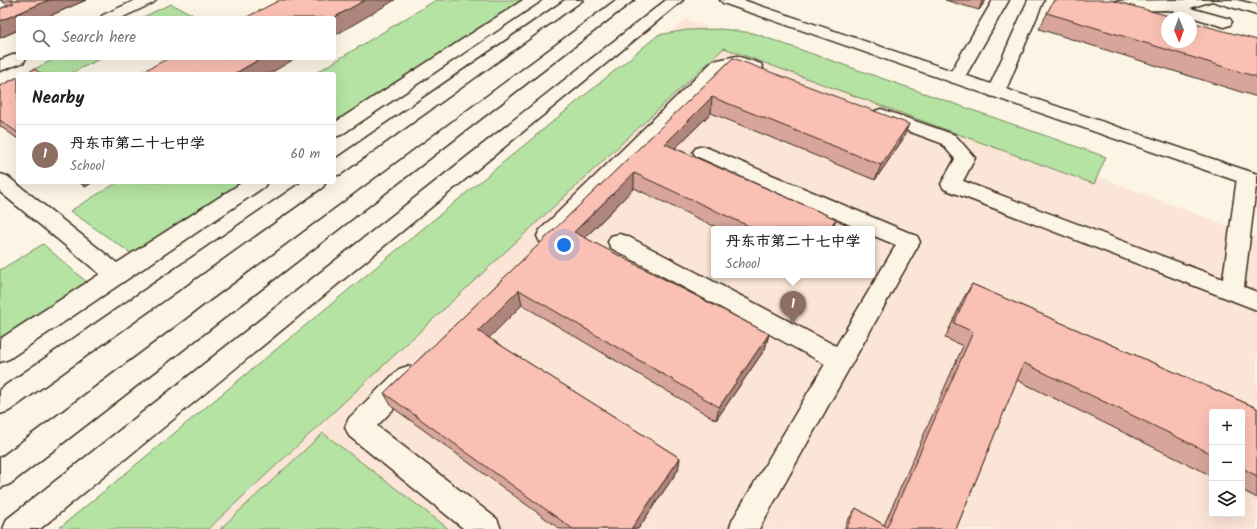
<!DOCTYPE html>
<meta charset="utf-8">
<style>
:root{--surface:#fff;--page:#f2f2f2;--text:#202124;--muted:#757577;--line:#e0e0e0;--accent:#1a73e8}
body{margin:0;font-family:Kalam,"LXGW WenKai TC",sans-serif;background:var(--page);color:var(--text)}
.controls{position:absolute;right:12px;bottom:12px;display:grid;overflow:hidden;border-radius:4px;box-shadow:0 4px 16px #0002}
.controls button{width:36px;height:36px;display:grid;place-items:center;padding:0;border:0;border-bottom:1px solid var(--line);background:var(--surface);color:var(--text);font:20px sans-serif}
.compass{position:absolute;left:1161px;top:12px;width:36px;height:36px;border-radius:50%;background:var(--surface);box-shadow:0 4px 16px #0002;rotate:179deg}
.you{position:absolute;left:564px;top:245px;width:14px;height:14px;margin:-10px;border:3px solid #fff;border-radius:50%;background:#1a73e8;box-shadow:0 0 0 6px #1a73e833}
.badge{display:grid;place-items:center;width:26px;height:26px;border-radius:50%;background:var(--accent);color:#fff;font-size:13px;font-weight:700}
.pin{position:absolute;translate:-50% -33px;filter:drop-shadow(0 1px 2px #0008)}
.pin::after{content:'';position:absolute;top:21px;width:14px;height:12px;background:inherit;clip-path:polygon(0 0,100% 0,50% 100%)}
.popup{position:absolute;left:711px;top:226px;width:164px;height:52px;box-sizing:border-box;display:grid;place-content:center;border-radius:4px;background:var(--surface);filter:drop-shadow(0 1px 3px #0005);font-size:13px;white-space:nowrap;color:var(--muted)}
.popup b{font-size:15px;color:var(--text)}
.popup::after{content:'';position:absolute;left:50%;top:100%;margin-left:-8px;border:8px solid transparent;border-top-color:var(--surface)}
.list{margin:0;padding:0;list-style:none}
h2{display:flex;justify-content:space-between;align-items:center;height:52px;margin:0;padding:0 16px;font-size:17px}
h2 small{font-size:13px;font-weight:400;color:var(--muted)}
.list li{display:grid;grid-template-columns:26px 1fr auto;gap:12px;align-items:center;box-sizing:border-box;height:60px;padding:0 16px;border-top:1px solid var(--line)}
.list b{display:block;font-size:15px;white-space:nowrap}
.list p{margin:0;font-size:13px;white-space:nowrap;color:var(--muted)}
.list em{font-size:13px;font-style:normal;color:var(--muted)}
.icon{flex:none;width:22px;height:22px;fill:none;stroke:currentColor;stroke-width:2;stroke-linecap:round;stroke-linejoin:round}
.map{position:relative;flex:none;width:1257px;height:529px;overflow:hidden}
.search{position:absolute;background:var(--surface);box-shadow:0 4px 16px #0002;left:16px;top:16px;width:320px;height:44px;display:flex;align-items:center;gap:10px;box-sizing:border-box;padding:0 14px;border-radius:4px;color:var(--muted);font-size:15px}
.panel{position:absolute;background:var(--surface);box-shadow:0 4px 16px #0002;left:16px;top:72px;width:320px;height:112px;border-radius:4px}
.map>svg:first-child{display:block}
.built{fill:#fbe5d6;fill-rule:evenodd}
.green{fill:#b4e3a3;stroke:#788660}
.lines{fill:none;stroke-linecap:round;stroke-linejoin:round}
.minor-casing{stroke:#3b2a1e;stroke-width:3}
.tertiary-casing{stroke:#3b2a1e;stroke-width:3}
.secondary-casing{stroke:#3b2a1e;stroke-width:3}
.minor{fill:#fcf5e5;fill-rule:evenodd}
.tertiary{fill:#fcf5e5;fill-rule:evenodd}
.secondary{fill:#fcf5e5;fill-rule:evenodd}
.wall{fill:#d7a59a;stroke:#3b2a1e}
.shaded-wall{fill:#af867d;stroke:#3b2a1e}
.building{fill:#fac0b3;stroke:#3b2a1e}
</style>
<div class="map">
<svg width="1257" height="529" viewBox="0 0 1257 529">
<rect width="100%" height="100%" fill="#fcf5e5"/>
<filter id="ink" filterUnits="userSpaceOnUse"><feTurbulence type="fractalNoise" baseFrequency=".025" numOctaves="2"/><feDisplacementMap in="SourceGraphic" scale="8" xChannelSelector="R" yChannelSelector="G"/><feConvolveMatrix kernelMatrix="1 2 1 2 8 2 1 2 1" color-interpolation-filters="sRGB"/></filter>
<g filter="url(#ink)">
<path class="built" d="M 686,19 L 1257,237 L 1257,529 L 88,529 ZM 714,229 L 872,229 L 872,275 L 714,275 ZM 1212,412 L 1242,412 L 1242,514 L 1212,514 Z"/>
<path class="green" d="M 436,0 L 524,0 L 334,123 L 334,74 L 314,74 Z
M 171,4 L 192,14 L 185,18 L 141,18 Z
M 721,29 L 753,33 L 1106,157 L 1094,184 L 724,48 L 208,529 L 58,529 L 658,35 L 687,30 Z
M 57,58 L 102,58 L 69,74 L 24,74 Z
M 118,182 L 243,182 L 132,254 L 70,211 Z
M 43,244 L 90,285 L 0,343 L 0,270 Z
M 323,433 L 449,529 L 220,529 Z"/>
<g class="lines">
<g class="minor-casing">
<path id="minor" d="M 136,0 L 156,0 L 153,3 L 121,18 L 100,18 L 103,15 Z
M 523,0 L 541,0 L 538,3 L 341,135 L 334,137 L 334,123 Z
M 666,0 L 683,0 L 40,529 L 3,529 L 7,519 Z
M 993,0 L 1009,0 L 962,82 L 956,83 L 950,82 L 947,78 Z
M 1028,0 L 1044,0 L 1005,92 L 1002,96 L 996,97 L 990,96 L 987,92 Z
M 1179,0 L 1237,0 L 1257,5 L 1257,15 L 1212,1 L 1190,8 L 1230,19 L 1232,22 L 1230,25 L 1224,27 L 1169,10 L 1116,11 L 1111,9 L 1108,6 L 1111,3 L 1116,1 Z
M 18,53 L 18,58 L 26,58 L 24,62 L 0,71 L 0,60 Z
M 737,56 L 761,64 L 763,68 L 761,72 L 755,73 L 736,66 L 725,69 L 556,242 L 548,244 L 540,242 L 537,236 L 540,230 L 713,61 Z
M 881,109 L 955,135 L 975,158 L 963,181 L 1223,279 L 1237,178 L 1240,173 L 1247,171 L 1254,173 L 1257,178 L 1244,287 L 1257,292 L 1257,310 L 944,189 L 941,184 L 955,159 L 941,143 L 875,119 L 872,115 L 875,111 Z
M 703,146 L 917,236 L 920,242 L 759,529 L 729,529 L 733,519 L 825,364 L 611,248 L 608,242 L 611,236 L 619,234 L 627,236 L 836,346 L 896,245 L 872,235 L 872,229 L 859,229 L 696,156 L 693,152 L 696,148 Z
M 0,174 L 7,176 L 117,263 L 243,182 L 267,182 L 264,187 L 9,359 L 0,362 L 0,339 L 100,274 L 0,192 Z
M 408,366 L 417,369 L 420,377 L 417,385 L 377,426 L 497,519 L 501,529 L 464,529 L 349,436 L 345,427 L 349,418 L 399,369 Z"/>
</g>
<g class="tertiary-casing">
<path id="tertiary" d="M 720,0 L 743,0 L 1257,174 L 1257,188 L 723,3 Z"/>
</g>
<g class="secondary-casing">
<path id="secondary" d="M 565,0 L 583,0 L 341,174 L 334,176 L 334,160 Z
M 616,0 L 634,0 L 10,484 L 0,488 L 0,458 Z
M 302,182 L 326,182 L 323,187 L 9,411 L 0,414 L 0,389 Z"/>
</g>
<use href="#minor" class="minor"/>
<use href="#tertiary" class="tertiary"/>
<use href="#secondary" class="secondary"/>
</g>
<path class="wall" d="M 0,0 L 86,0 L 0,38 L 0,9 L 8,5 Z
M 945,0 L 986,0 L 979,10 Z
M 1054,0 L 1257,40 L 1257,97 L 1039,29 Z
M 733,58 L 903,139 L 875,180 L 711,113 L 675,148 L 836,219 L 832,229 L 720,229 L 634,188 L 585,238 L 769,334 L 765,349 L 716,420 L 522,305 L 489,338 L 680,458 L 678,470 L 638,529 L 560,529 L 392,407 L 384,393 Z
M 18,77 L 18,139 L 0,126 L 0,86 Z
M 79,182 L 93,182 L 85,187 Z
M 972,284 L 1257,408 L 1257,498 L 1242,490 L 1242,412 L 1212,412 L 1212,476 L 1017,380 L 956,529 L 844,529 L 848,520 L 856,508 L 884,525 L 963,346 L 945,338 L 963,299 Z"/>
<path class="shaded-wall" d="M 49,0 L 86,0 L 45,18 L 18,18 L 18,30 L 0,38 L 0,21 Z
M 365,0 L 395,0 L 334,36 L 334,18 L 333,18 Z
M 983,0 L 986,0 L 979,10 L 982,1 Z
M 262,58 L 296,58 L 269,74 L 234,74 Z
M 712,97 L 711,113 L 664,159 L 665,144 Z
M 909,124 L 903,139 L 875,180 L 881,165 Z
M 634,173 L 634,188 L 576,247 L 574,232 Z
M 81,182 L 93,182 L 85,187 Z
M 836,219 L 832,229 L 829,229 Z
M 519,290 L 522,305 L 482,345 L 478,331 Z
M 769,334 L 765,349 L 716,420 L 719,407 Z
M 680,458 L 678,470 L 638,529 L 631,529 Z"/>
<path class="building" d="M 10,0 L 49,0 L 0,21 L 0,9 L 14,3 Z
M 280,0 L 365,0 L 333,18 L 245,18 Z
M 1054,0 L 1111,0 L 1176,18 L 1167,18 L 1167,42 L 1191,42 L 1191,22 L 1257,40 L 1257,77 L 1047,13 Z
M 169,58 L 262,58 L 234,74 L 138,74 Z
M 733,58 L 909,124 L 881,165 L 712,97 L 665,144 L 836,219 L 829,229 L 755,229 L 634,173 L 574,232 L 769,334 L 719,407 L 519,290 L 478,331 L 680,458 L 631,529 L 573,529 L 384,393 Z
M 34,69 L 42,74 L 25,74 Z
M 18,77 L 18,133 L 0,120 L 0,86 Z
M 972,284 L 1257,408 L 1257,476 L 1242,468 L 1242,412 L 1212,412 L 1212,454 L 1024,363 L 956,529 L 846,529 L 856,508 L 887,527 L 973,332 L 954,323 Z"/>
</g>
</svg>
<div class="controls">
<button>+</button>
<button>−</button>
<button><svg class="icon" aria-label="layers" viewBox="0 0 24 24"><path d="M12 4l9 5-9 5-9-5zM3 14l9 5 9-5"/></svg></button>
</div>
<svg class="compass" viewBox="-18 -18 36 36"><path d="M0-13l5 13h-10z" fill="#e53935"/><path d="M0 13l5-13h-10z" fill="#757577"/></svg>
<div class="you"></div>
<div class="pin badge" style="left:793px;top:324px;background:#8d6e63">1</div>
<div class="popup"><b>丹东市第二十七中学</b>School</div>
<div class="search"><svg class="icon" aria-label="search" viewBox="0 0 24 24"><circle cx="10" cy="10" r="6"/><path d="M15 15l6 6"/></svg>Search here</div>
<section class="panel">
<h2>Nearby<small></small></h2>
<ul class="list">
<li><span class="badge" style="background:#8d6e63">1</span><div><b>丹东市第二十七中学</b><p>School</p></div><em>60 m</em></li>
</ul>
</section>
</div>
